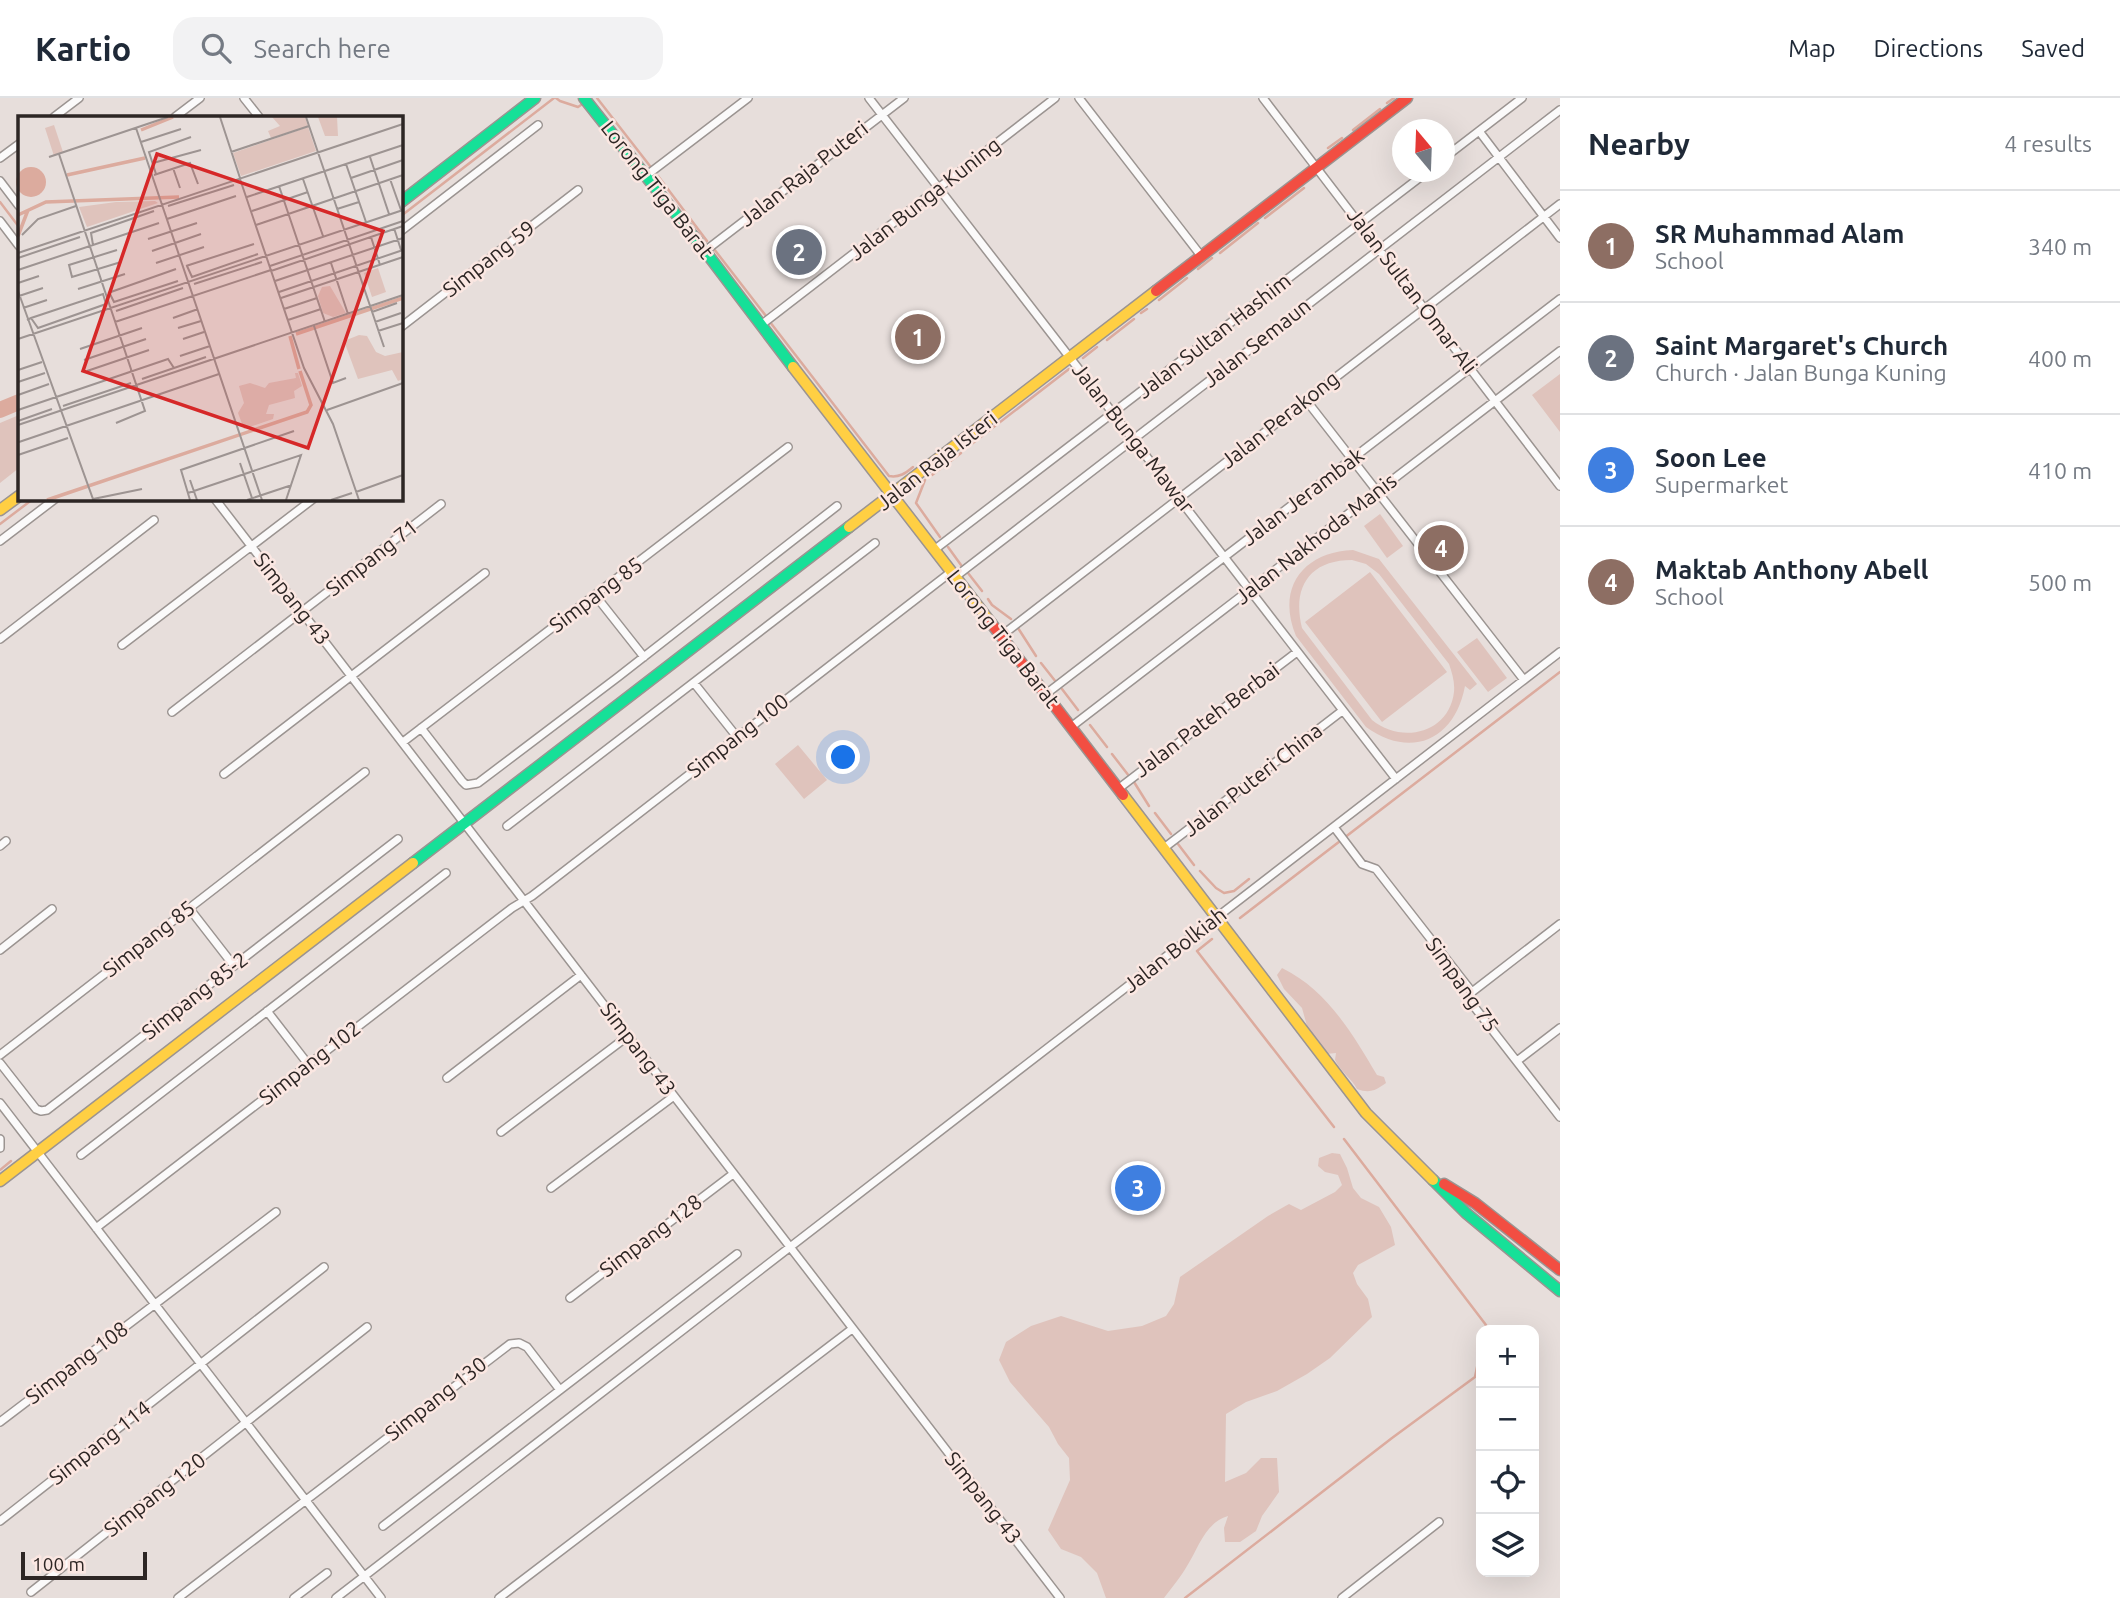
<!DOCTYPE html>
<meta charset="utf-8">
<style>
:root{--surface:#fff;--page:#f2f2f3;--text:#1f2937;--muted:#747a83;--line:#e0e1e3;--accent:#6e6664}
body{margin:0;font-family:Ubuntu,sans-serif;background:var(--page);color:var(--text)}
.controls{position:absolute;right:21px;bottom:21px;display:grid;overflow:hidden;border-radius:14px;box-shadow:0 7px 28px #0002}
.controls button{width:63px;height:63px;display:grid;place-items:center;padding:0;border:0;border-bottom:2px solid var(--line);background:var(--surface);color:var(--text);font:35px sans-serif}
.compass{position:absolute;left:1392px;top:21px;width:63px;height:63px;border-radius:50%;background:var(--surface);box-shadow:0 7px 28px #0002;rotate:341deg}
.scale{position:absolute;left:21px;bottom:18px;width:126px;box-sizing:border-box;padding-left:7px;border:4px solid #2d2624;border-top:0;font-size:19px;line-height:24px;white-space:nowrap;color:#2d2624;-webkit-text-stroke:5px #fbe7e2;paint-order:stroke}
.you{position:absolute;left:844px;top:660px;width:24px;height:24px;margin:-18px;border:5px solid #fff;border-radius:50%;background:#1a73e8;box-shadow:0 0 0 10px #1a73e833}
.badge{display:grid;place-items:center;width:46px;height:46px;border-radius:50%;background:var(--accent);color:#fff;font-size:23px;font-weight:700}
.pin{position:absolute;translate:-50% -50%;border:4px solid #fff;box-shadow:0 2px 7px #0006}
.list{margin:0;padding:0;list-style:none}
h2{display:flex;justify-content:space-between;align-items:center;height:91px;margin:0;padding:0 28px;font-size:30px}
h2 small{font-size:23px;font-weight:400;color:var(--muted)}
.list li{display:grid;grid-template-columns:46px 1fr auto;gap:21px;align-items:center;box-sizing:border-box;height:112px;padding:0 28px;border-top:2px solid var(--line)}
.list b{display:block;font-size:26px;white-space:nowrap}
.list p{margin:0;font-size:23px;white-space:nowrap;color:var(--muted)}
.list em{font-size:23px;font-style:normal;color:var(--muted)}
.icon{flex:none;width:38px;height:38px;fill:none;stroke:currentColor;stroke-width:2;stroke-linecap:round;stroke-linejoin:round}
.map{position:relative;flex:none;width:1560px;height:1500px;overflow:hidden}
header{display:flex;align-items:center;gap:42px;box-sizing:border-box;height:98px;padding:0 35px;background:var(--surface);border-bottom:2px solid var(--line)}
header strong{font-size:33px}
nav{display:flex;gap:38px;margin-inline-start:auto;font-size:24px}
.search{width:490px;height:63px;background:var(--page);display:flex;align-items:center;gap:18px;box-sizing:border-box;padding:0 24px;border-radius:21px;color:var(--muted);font-size:26px}
main{display:flex}
aside{flex:1;background:var(--surface)}
.map>svg:first-child{display:block}
.green{fill:#dfc3bc;fill-rule:evenodd}
.lines{fill:none;stroke-linecap:round;stroke-linejoin:round}
.stream{stroke:#dcab9e;stroke-width:2.5}
.river{stroke:#dcab9e;stroke-width:16}
.street-casing{stroke:#9b9491;stroke-width:10}
.fast-casing{stroke:#9b9491;stroke-width:13}
.slow-casing{stroke:#9b9491;stroke-width:13}
.jam-casing{stroke:#9b9491;stroke-width:13}
.street{stroke:#fbfafa;stroke-width:7}
.fast{stroke:#16e098;stroke-width:10}
.slow{stroke:#ffcf43;stroke-width:10}
.jam{stroke:#f24e42;stroke-width:10}
.labels{text-anchor:middle;stroke-width:5;stroke-linejoin:round;paint-order:stroke}
.street-label{font-size:21px;fill:#2d2624;stroke:#fbe7e2}
.inset-river{fill:none;stroke:#dcab9e;stroke-width:3.5}
.inset-road{fill:none;stroke:#9d9492;stroke-width:2}
.view{fill:#d62828;fill-opacity:0.15;stroke:#d62828;stroke-width:3.5}
.inset-edge{fill:none;stroke:#2d2624;stroke-width:3.5}
</style>
<header>
<strong>Kartio</strong>
<div class="search"><svg class="icon" aria-label="search" viewBox="0 0 24 24"><circle cx="10" cy="10" r="6"/><path d="M15 15l6 6"/></svg>Search here</div>
<nav><a>Map</a><a>Directions</a><a>Saved</a></nav>
</header>
<main>
<div class="map">
<svg width="1560" height="1500" viewBox="0 0 1560 1500">
<rect width="100%" height="100%" fill="#e7dedb"/>
<path class="green" d="M 1560,276 L 1560,334 L 1532,297 Z
M 19,317 L 19,370 L 0,385 L 0,325 Z
M 1380,416 L 1403,448 L 1387,460 L 1364,428 Z
M 1353,452 L 1379,461 L 1477,586 L 1470,592 L 1465,588 C 1455,641 1412,662 1366,629 L 1296,538 C 1276,490 1303,454 1353,452 ZM 1352,462 L 1366,466 L 1379,476 L 1449,566 C 1452,575 1455,584 1454,594 C 1449,636 1401,646 1372,622 L 1302,530 C 1292,490 1309,462 1352,462 Z
M 1370,474 L 1447,574 L 1382,624 L 1305,524 Z
M 1477,540 L 1507,580 L 1488,594 L 1457,554 Z
M 798,647 L 827,682 L 804,701 L 775,666 Z
M 1282,870 C 1327,892 1352,935 1377,977 L 1384,979 L 1386,985 C 1376,992 1370,996 1357,991 C 1351,980 1341,974 1335,962 L 1336,955 L 1326,956 L 1309,935 L 1302,910 L 1284,891 L 1277,877 Z
M 1332,1055 L 1340,1056 L 1347,1070 L 1353,1090 L 1361,1100 L 1379,1109 L 1391,1129 L 1395,1147 L 1358,1167 L 1353,1175 L 1357,1186 L 1368,1201 L 1372,1219 L 1330,1260 L 1307,1276 L 1277,1293 L 1246,1304 L 1226,1316 L 1225,1384 L 1246,1375 L 1261,1360 L 1277,1360 L 1279,1394 L 1262,1418 L 1256,1433 L 1240,1444 L 1225,1444 L 1224,1430 L 1228,1418 C 1205,1425 1199,1449 1187,1468 C 1181,1479 1172,1489 1164,1500 L 1106,1500 L 1097,1475 L 1081,1459 L 1061,1451 L 1048,1432 L 1070,1382 L 1069,1360 L 1058,1346 L 1049,1329 L 1010,1284 L 999,1262 L 1006,1244 L 1031,1228 L 1061,1218 L 1108,1233 L 1142,1228 L 1166,1218 L 1174,1206 L 1180,1179 L 1268,1118 L 1289,1106 L 1301,1112 L 1335,1094 L 1342,1087 L 1338,1077 L 1325,1074 L 1318,1068 L 1319,1060 Z"/>
<g class="lines">
<path class="stream" d="M 556,0 L 560,3 L 578,9 L 581,7
M 597,0 L 650,68
M 1387,5 L 1394,0
M 1353,32 L 1380,11
M 1328,50 L 1342,40
M 658,78 L 707,143
M 0,104 L 19,129
M 401,118 L 554,0
M 1265,120 L 1304,90
M 714,151 L 766,218
M 1220,155 L 1258,125
M 1198,171 L 1212,160
M 1159,202 L 1187,180
M 1141,215 L 1147,211
M 770,224 L 889,378 C 899,380 906,375 913,369
M 1107,242 L 1134,221
M 1083,260 L 1097,249
M 969,348 L 1069,271
M 932,377 L 961,355
M 925,382 L 916,405 L 940,439
M 0,426 L 33,401
M 948,449 L 961,467
M 968,475 L 982,493
M 988,501 L 992,507 L 1011,521
M 1018,530 L 1036,558
M 1041,565 L 1056,584
M 1062,591 L 1078,612
M 1090,627 L 1107,649
M 1112,656 L 1129,678
M 1134,684 L 1149,708
M 1155,715 L 1171,736
M 1178,746 L 1194,767
M 1200,773 L 1216,790 L 1224,795 L 1234,793 L 1249,781
M 1240,820 L 1560,574
M 1212,841 L 1197,853 L 1334,1029
M 1344,1041 L 1486,1227 L 1485,1232
M 0,1072 L 11,1063
M 1185,1500 L 1392,1340 L 1475,1279 L 1481,1250"/>
<path class="river" d="M 0,312 L 19,304"/>
<g class="street-casing">
<path id="street" d="M 244,0 L 259,19
M 869,0 L 1396,681
M 1079,0 L 1202,159
M 1263,0 L 1560,388
M 54,19 L 79,0
M 175,19 L 200,0
M 1479,33 L 1560,140
M 0,60 L 19,46
M 1444,60 L 1522,0
M 647,77 L 748,0
M 0,83 L 19,108
M 0,123 L 19,148
M 401,133 L 538,27
M 705,153 L 904,0
M 761,227 L 1055,0
M 401,229 L 578,92
M 1306,302 L 1524,582
M 215,401 L 1060,1500
M 0,443 L 55,401
M 934,452 L 1427,74
M 955,479 L 1560,12
M 595,497 L 644,559
M 1001,538 L 1560,106
M 0,541 L 154,422
M 122,547 L 313,401
M 694,585 L 737,639
M 1046,596 L 1560,201
M 172,614 L 441,406
M 1071,629 L 1560,253
M 421,630 L 462,683 L 466,687 L 478,685 L 618,579 L 837,408
M 403,644 L 788,349
M 224,676 L 485,475
M 1118,691 L 1297,554
M 507,728 L 875,445
M 1334,729 L 1362,766 L 1376,771 L 1472,894
M 0,748 L 6,743
M 1164,750 L 1342,613
M 189,810 L 234,868
M 0,852 L 52,811
M 1472,894 L 1469,902 L 1560,1019
M 1472,894 L 1560,826
M 267,913 L 308,966
M 0,957 L 365,674
M 1517,963 L 1560,930
M 0,965 L 36,1011 L 41,1013 L 47,1012 L 398,741
M 447,980 L 581,877
M 0,1005 L 381,1500
M 501,1034 L 628,938
M 0,1041 L 0,1050
M 81,1057 L 446,775
M 551,1090 L 674,998
M 96,1130 L 512,810 L 532,798 L 951,474
M 570,1200 L 733,1076
M 0,1324 L 276,1114
M 0,1423 L 324,1169
M 383,1428 L 737,1156
M 31,1494 L 367,1229
M 178,1500 L 510,1246 L 519,1245 L 527,1249 L 560,1292
M 294,1500 L 327,1475
M 336,1500 L 1560,554
M 499,1500 L 852,1231
M 1342,1500 L 1439,1424"/>
</g>
<g class="fast-casing">
<path id="fast" d="M 584,0 L 705,153 L 793,269
M 401,104 L 535,0
M 413,765 L 849,429
M 1433,1082 L 1466,1115 L 1560,1193"/>
</g>
<g class="slow-casing">
<path id="slow" d="M 793,269 L 991,525
M 0,412 L 19,398
M 849,429 L 1156,193
M 1123,697 L 1366,1015 L 1433,1082
M 0,1083 L 413,765"/>
</g>
<g class="jam-casing">
<path id="jam" d="M 1156,193 L 1407,0
M 991,525 L 1123,697
M 1444,1086 L 1475,1105 L 1560,1172"/>
</g>
<use href="#street" class="street"/>
<use href="#fast" class="fast"/>
<use href="#slow" class="slow"/>
<use href="#jam" class="jam"/>
</g>
<g class="labels">
<g class="street-label">
<text transform="translate(804 76) rotate(-38)" y="7">Jalan Raja Puteri</text>
<text transform="translate(657 92) rotate(52)" y="7">Lorong Tiga Barat</text>
<text transform="translate(925 101) rotate(-38)" y="7">Jalan Bunga Kuning</text>
<text transform="translate(489 161) rotate(-38)" y="7">Simpang 59</text>
<text transform="translate(1412 193) rotate(53)" y="7">Jalan Sultan Omar Ali</text>
<text transform="translate(1214 238) rotate(-38)" y="7">Jalan Sultan Hashim</text>
<text transform="translate(1257 245) rotate(-38)" y="7">Jalan Semaun</text>
<text transform="translate(1280 322) rotate(-38)" y="7">Jalan Perakong</text>
<text transform="translate(1133 340) rotate(52)" y="7">Jalan Bunga Mawar</text>
<text transform="translate(937 363) rotate(-38)" y="7">Jalan Raja Isteri</text>
<text transform="translate(1303 399) rotate(-37)" y="7">Jalan Jerambak</text>
<text transform="translate(1316 441) rotate(-38)" y="7">Jalan Nakhoda Manis</text>
<text transform="translate(372 460) rotate(-38)" y="7">Simpang 71</text>
<text transform="translate(596 497) rotate(-37)" y="7">Simpang 85</text>
<text transform="translate(292 501) rotate(52)" y="7">Simpang 43</text>
<text transform="translate(1003 541) rotate(52)" y="7">Lorong Tiga Barat</text>
<text transform="translate(1207 622) rotate(-37)" y="7">Jalan Pateh Berbai</text>
<text transform="translate(738 638) rotate(-38)" y="7">Simpang 100</text>
<text transform="translate(1253 682) rotate(-38)" y="7">Jalan Puteri China</text>
<text transform="translate(149 841) rotate(-38)" y="7">Simpang 85</text>
<text transform="translate(1175 852) rotate(-38)" y="7">Jalan Bolkiah</text>
<text transform="translate(1462 887) rotate(55)" y="7">Simpang 75</text>
<text transform="translate(195 898) rotate(-38)" y="7">Simpang 85-2</text>
<text transform="translate(638 951) rotate(53)" y="7">Simpang 43</text>
<text transform="translate(310 965) rotate(-38)" y="7">Simpang 102</text>
<text transform="translate(651 1138) rotate(-37)" y="7">Simpang 128</text>
<text transform="translate(77 1265) rotate(-37)" y="7">Simpang 108</text>
<text transform="translate(436 1301) rotate(-38)" y="7">Simpang 130</text>
<text transform="translate(100 1345) rotate(-38)" y="7">Simpang 114</text>
<text transform="translate(155 1397) rotate(-38)" y="7">Simpang 120</text>
<text transform="translate(983 1400) rotate(52)" y="7">Simpang 43</text>
</g>
</g>
<g transform="translate(18 18)">
<rect width="385" height="385" fill="#e7dedb"/>
<path d="M 254,1 L 287,1 L 290,10 L 253,22 L 250,15 L 262,10 ZM 300,1 L 319,1 L 320,20 L 307,20 ZM 36,9 L 45,36 L 36,40 L 27,12 ZM 290,11 L 298,35 L 223,60 L 215,37 ZM 98,86 L 137,85 L 140,87 L 69,111 L 61,91 ZM 360,152 L 368,176 L 354,181 L 346,157 ZM 312,170 L 328,197 L 315,201 L 305,197 L 300,180 L 304,171 ZM 341,219 L 349,220 L 358,236 L 367,240 L 385,236 L 385,263 L 380,265 L 374,254 L 340,263 L 326,225 ZM 277,257 L 280,257 L 284,270 L 276,275 L 277,282 L 251,289 L 248,298 L 256,298 L 255,303 L 226,313 L 220,297 L 226,287 L 221,270 L 232,267 L 247,272 L 251,267 L 278,262 Z" fill="#dfc3bc"/>
<path d="M-2 66a15 15 0 1 1 30 0a15 15 0 1 1-30 0Z" fill="#dcab9e"/>
<path class="inset-river" d="M 123,14 L 155,1M 49,59 L 127,42M 0,99 L 28,86 L 161,81M 0,120 L 10,94M 278,218 L 385,182M 272,220 L 281,253M 29,384 L 289,296 L 293,289 L 282,255"/>
<path class="inset-road" d="M 202,1 L 222,62M 288,1 L 366,231M 118,12 L 244,384M 123,26 L 163,13M 213,36 L 291,10M 41,38 L 127,295 L 98,307M 31,41 L 150,1M 352,41 L 371,98M 135,47 L 183,34M 328,48 L 348,106M 155,52 L 162,72M 138,58 L 131,36 L 173,21M 136,59 L 172,47 L 180,68M 333,62 L 385,44M 222,63 L 286,252 L 315,308 L 341,384M 285,63 L 305,120M 372,63 L 383,94M 261,70 L 307,206M 229,81 L 385,29M 150,90 L 216,69M 319,93 L 341,86M 234,95 L 290,76M 149,103 L 218,80M 238,109 L 385,59M 376,112 L 383,134M 4,119 L 20,103 L 58,90M 353,121 L 362,149M 130,123 L 179,107M 75,129 L 73,117 L 136,95M 99,134 L 51,149 L 54,161 L 103,146M 134,135 L 183,118M 0,137 L 385,8M 0,142 L 62,121M 138,147 L 186,131M 313,147 L 330,198M 168,150 L 236,128M 169,150 L 174,161 L 240,138M 252,150 L 385,105M 0,154 L 141,107M 253,155 L 385,110M 257,165 L 385,122M 0,167 L 21,160M 176,168 L 244,146M 60,173 L 107,158M 0,175 L 75,383 L 124,373M 91,176 L 96,186 L 160,165M 261,176 L 385,134M 90,177 L 158,153M 1,180 L 25,172M 263,182 L 385,141M 5,192 L 29,184M 266,193 L 299,182M 98,195 L 165,172M 354,196 L 379,187M 155,202 L 180,193M 9,204 L 13,202 L 85,178 L 88,188 L 20,212 L 13,202M 270,204 L 303,193M 97,206 L 253,154M 357,206 L 383,197M 296,210 L 315,267 L 328,262M 160,212 L 183,205M 360,215 L 385,207M 0,223 L 385,94M 165,223 L 186,216M 62,233 L 124,212M 162,240 L 192,230M 66,244 L 128,223M 0,254 L 24,246M 69,255 L 131,234M 124,263 L 188,241M 0,266 L 27,257M 0,279 L 31,268M 45,290 L 113,267M 0,294 L 150,243 L 156,252M 309,294 L 385,267M 0,305 L 34,293M 0,309 L 385,179M 1,326 L 201,258M 0,339 L 50,322M 222,347 L 234,382M 172,364 L 179,384M 338,376 L 385,359M 170,377 L 283,339 L 268,384M 172,384 L 163,354 L 276,315M 229,384 L 274,369M 313,384 L 334,377"/>
<path class="view" d="M 139,38 L 365,115 L 290,332 L 65,255 Z"/>
<rect width="385" height="385" class="inset-edge"/>
</g>
</svg>
<div class="controls">
<button>+</button>
<button>−</button>
<button><svg class="icon" aria-label="locate" viewBox="0 0 24 24"><circle cx="12" cy="12" r="6"/><path d="M12 2v4M12 18v4M2 12h4M18 12h4"/></svg></button>
<button><svg class="icon" aria-label="layers" viewBox="0 0 24 24"><path d="M12 4l9 5-9 5-9-5zM3 14l9 5 9-5"/></svg></button>
</div>
<svg class="compass" viewBox="-18 -18 36 36"><path d="M0-13l5 13h-10z" fill="#e53935"/><path d="M0 13l5-13h-10z" fill="#747a83"/></svg>
<div class="scale">100 m</div>
<div class="you"></div>
<div class="pin badge" style="left:918px;top:239px;background:#8d6e63">1</div>
<div class="pin badge" style="left:799px;top:154px;background:#6b7280">2</div>
<div class="pin badge" style="left:1138px;top:1090px;background:#3f7fe0">3</div>
<div class="pin badge" style="left:1441px;top:450px;background:#8d6e63">4</div>
</div>
<aside>
<h2>Nearby<small>4 results</small></h2>
<ul class="list">
<li><span class="badge" style="background:#8d6e63">1</span><div><b>SR Muhammad Alam</b><p>School</p></div><em>340 m</em></li>
<li><span class="badge" style="background:#6b7280">2</span><div><b>Saint Margaret's Church</b><p>Church · Jalan Bunga Kuning</p></div><em>400 m</em></li>
<li><span class="badge" style="background:#3f7fe0">3</span><div><b>Soon Lee</b><p>Supermarket</p></div><em>410 m</em></li>
<li><span class="badge" style="background:#8d6e63">4</span><div><b>Maktab Anthony Abell</b><p>School</p></div><em>500 m</em></li>
</ul>
</aside>
</main>
